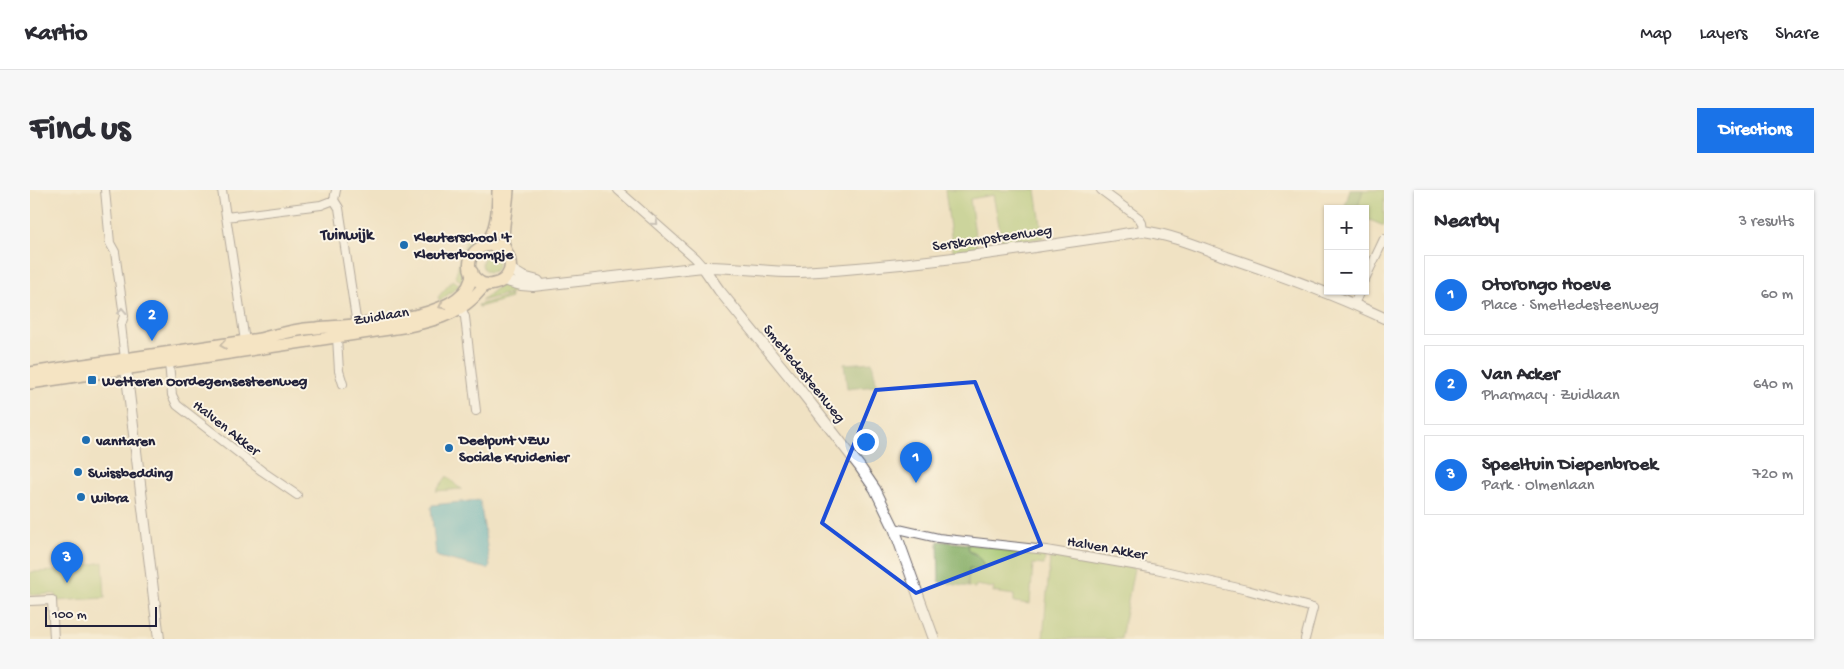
<!DOCTYPE html>
<meta charset="utf-8">
<style>
:root{--surface:#fff;--page:#f7f7f7;--text:#2b2b33;--muted:#7c7c81;--line:#e1e1e2;--accent:#1a73e8}
body{margin:0;font-family:"Gochi Hand",sans-serif;background:var(--page);color:var(--text)}
.controls{position:absolute;right:15px;top:15px;display:grid;overflow:hidden;border-radius:0px;box-shadow:0 1px 4px #0004}
.controls button{width:45px;height:45px;display:grid;place-items:center;padding:0;border:0;border-bottom:1px solid var(--line);background:var(--surface);color:var(--text);font:25px sans-serif}
.scale{position:absolute;left:15px;bottom:12px;width:112px;box-sizing:border-box;padding-left:5px;border:2px solid #22223b;border-top:0;font-size:14px;line-height:18px;white-space:nowrap;color:#22223b;-webkit-text-stroke:4px #fcf5e5;paint-order:stroke}
.you{position:absolute;left:835px;top:251px;width:18px;height:18px;margin:-12px;border:4px solid #fff;border-radius:50%;background:#1a73e8;box-shadow:0 0 0 8px #1a73e833}
.badge{display:grid;place-items:center;width:32px;height:32px;border-radius:50%;background:var(--accent);color:#fff;font-size:16px;font-weight:700}
.pin{position:absolute;translate:-50% -41px;filter:drop-shadow(0 1px 2px #0008)}
.pin::after{content:'';position:absolute;top:26px;width:18px;height:15px;background:inherit;clip-path:polygon(0 0,100% 0,50% 100%)}
.list{margin:0;padding:0;list-style:none}
h2{display:flex;justify-content:space-between;align-items:center;height:65px;margin:0;padding:0 20px;font-size:21px}
h2 small{font-size:16px;font-weight:400;color:var(--muted)}
.list li{display:grid;grid-template-columns:32px 1fr auto;gap:15px;align-items:center;box-sizing:border-box;height:80px;margin:0 10px 10px;padding:0 10px;border:1px solid var(--line);border-radius:0px}
.list b{display:block;font-size:19px;white-space:nowrap}
.list p{margin:0;font-size:16px;white-space:nowrap;color:var(--muted)}
.list em{font-size:16px;font-style:normal;color:var(--muted)}
.map{position:relative;flex:none;width:1354px;height:449px;overflow:hidden;border-radius:0px}
header{display:flex;align-items:center;gap:30px;box-sizing:border-box;height:70px;padding:0 25px;background:var(--surface);border-bottom:1px solid var(--line)}
header strong{font-size:24px}
nav{display:flex;gap:28px;margin-inline-start:auto;font-size:18px}
.intro{display:flex;align-items:center;justify-content:space-between;box-sizing:border-box;height:120px;padding:0 30px}
h1{margin:0;font-size:35px}
.button{padding:12px 22px;border-radius:0px;background:var(--accent);color:#fff;font-size:18px;font-weight:700}
main{display:flex;gap:30px;padding:0 30px}
aside{flex:1;background:var(--surface);border-radius:0px;box-shadow:0 1px 4px #0004}
.map>svg:first-child{display:block}
.green{fill:#a1c46d;stroke:#627354}
.forest{fill:#80aa60;stroke:#51664e}
.water{fill:#42acc2;stroke:#32677e}
.lines{fill:none;stroke-linecap:round;stroke-linejoin:round}
.minor-casing{stroke:#6a656b;stroke-width:10}
.tertiary-casing{stroke:#6a656b;stroke-width:12}
.secondary-casing{stroke:#6a656b;stroke-width:14}
.minor{stroke:#fff;stroke-width:8}
.tertiary{stroke:#fff;stroke-width:10}
.secondary{stroke:#fbe6c3;stroke-width:11}
.oneway{stroke:#9c9ca7}
.oneway2{stroke:#998e86}
.marked{fill:none;stroke:#1d4ed8;stroke-width:4;stroke-linejoin:round}
.poi-dot{fill:#1f6fb2;stroke:#fcf5e5;stroke-width:2}
.labels{text-anchor:middle;stroke-width:4;stroke-linejoin:round;paint-order:stroke}
.poi-label{font-size:15px;font-weight:bold;fill:#22223b;stroke:#fcf5e5;text-anchor:start}
.street-label{font-size:15px;fill:#22223b;stroke:#fcf5e5}
.neighbourhood-label{font-size:16px;font-weight:bold;fill:#22223b;stroke:#fcf5e5}
</style>
<header>
<strong>Kartio</strong>
<nav><a>Map</a><a>Layers</a><a>Share</a></nav>
</header>
<div class="intro"><h1>Find us</h1><a class="button">Directions</a></div>
<main>
<div class="map">
<svg width="1354" height="449" viewBox="0 0 1354 449">
<rect width="100%" height="100%" fill="#fcf5e5"/>
<filter id="ink" filterUnits="userSpaceOnUse"><feTurbulence type="fractalNoise" baseFrequency=".02" numOctaves="2"/><feDisplacementMap in="SourceGraphic" scale="10" xChannelSelector="R" yChannelSelector="G"/><feConvolveMatrix kernelMatrix="1 2 1 2 8 2 1 2 1" color-interpolation-filters="sRGB"/></filter>
<filter id="wash" filterUnits="userSpaceOnUse"><feTurbulence type="fractalNoise" baseFrequency=".0096" numOctaves="4" result="noise"/><feDisplacementMap in="SourceGraphic" scale="20" xChannelSelector="R" yChannelSelector="G"/><feGaussianBlur stdDeviation="1.12" result="paint"/><feColorMatrix in="noise" values="0 0 0 0 0 0 0 0 0 0 0 0 0 0 0 0 0 1.4 0 .05"/><feComposite in="paint" operator="in"/></filter>
<g filter="url(#wash)">
<rect width="100%" height="100%" fill="#f0e2c3"/>
<path class="green" d="M 915,0 L 1006,0 L 1013,48 L 973,55 L 963,5 L 940,9 L 947,58 L 923,61 Z
M 1333,0 L 1354,0 L 1354,36 L 1335,28 L 1335,19 L 1327,19 Z
M 438,43 L 453,46 L 439,57 L 435,66 L 432,92 L 425,87 Z
M452 74a8 8 0 1 1 16 0a8 8 0 1 1-16 0Z
M 423,90 L 430,95 L 410,111 L 408,107 Z
M 474,95 L 486,98 L 483,102 L 451,111 L 469,96 Z
M 480,105 L 481,108 L 449,117 L 448,115 Z
M 417,286 L 427,296 L 432,299 L 406,301 Z
M 938,354 L 1012,362 L 1015,368 L 1014,375 L 1003,374 L 1000,414 L 984,412 L 984,405 L 963,402 L 964,398 L 946,395 L 945,398 L 938,397 L 939,378 L 955,380 L 946,364 L 939,361 Z
M 1027,365 L 1104,378 L 1091,449 L 1013,449 L 1020,368 Z
M 73,372 L 75,408 L 26,411 L 26,404 L 0,405 L 0,382 L 28,381 Z"/>
<path class="forest" d="M 1320,0 L 1333,0 L 1327,19 L 1314,19 Z
M 842,172 L 847,196 L 817,199 L 814,174 Z
M 908,351 L 938,354 L 939,361 C 947,365 954,371 955,380 L 939,378 L 938,397 L 909,392 Z"/>
<path class="water" d="M 450,310 L 460,376 L 458,379 L 408,367 L 406,365 L 401,318 L 402,315 Z"/>
</g>
<g filter="url(#ink)">
<g class="lines">
<g class="minor-casing">
<path id="minor" d="M 75,0 L 80,53 L 85,62 L 94,126 L 91,135 L 95,169
M 192,0 L 215,151
M 588,0 L 665,68 L 673,77
M 1071,0 L 1109,28 L 1112,33 L 1113,41
M 304,10 L 309,18 L 327,135
M 196,27 L 291,15 L 304,10 L 306,0
M 1335,89 L 1354,49
M 1324,114 L 1330,101
M 431,117 L 435,127 L 446,221
M 307,147 L 309,181 L 313,194
M 139,173 L 142,205 L 147,215 L 232,281 L 267,305
M 864,338 L 908,348 L 1016,360 L 1126,379 L 1217,400 L 1283,418 L 1275,449
M 0,411 L 22,410 L 24,449"/>
</g>
<g class="tertiary-casing">
<path id="tertiary" d="M 673,77 L 689,100 L 768,197 L 830,277 L 845,299 L 864,338 L 904,449
M 480,79 L 493,87 L 508,91
M 473,90 L 491,95 L 503,96 L 673,77 C 706,76 738,83 771,82 C 886,76 1000,58 1113,41 C 1142,45 1170,57 1197,67 C 1251,85 1303,104 1354,128
M 96,179 L 129,449"/>
</g>
<g class="secondary-casing">
<path id="secondary" d="M 457,54 C 467,37 468,19 468,0
M 476,61 C 453,43 427,71 446,89 C 451,94 458,96 464,94 C 475,92 482,82 480,72 C 479,64 473,58 473,50 C 473,34 477,17 478,0
M 0,183 L 230,149 C 248,144 267,139 286,138 C 321,135 442,132 442,82
M 0,193 L 379,136 C 401,131 425,125 442,109 C 447,104 451,99 456,94"/>
</g>
<use href="#minor" class="minor"/>
<use href="#tertiary" class="tertiary"/>
<use href="#secondary" class="secondary"/>
</g>
<defs><path id="oneway-chevron" d="M-2-3.5L2.5 0L-2 3.5" fill="none" stroke-width="1.6" stroke-linecap="round" stroke-linejoin="round" transform="scale(1.25)"/></defs>
<g class="oneway">
<use href="#oneway-chevron" transform="translate(625 32) rotate(41)"/>
<use href="#oneway-chevron" transform="translate(92 121) rotate(-93)"/>
</g>
<g class="oneway2">
<use href="#oneway-chevron" transform="translate(412 116) rotate(154)"/>
<use href="#oneway-chevron" transform="translate(193 155) rotate(172)"/>
</g>
</g>
<path d="M0 0H1354V449H0ZM 945,192 L 1011,355 L 886,403 L 792,333 L 846,200 Z" fill="#f0e2c3" fill-opacity=".55" fill-rule="evenodd"/>
<path class="marked" d="M 945,192 L 1011,355 L 886,403 L 792,333 L 846,200 Z"/>
<g class="poi-dot">
<circle cx="374" cy="55" r="5"/>
<rect x="57" y="185" width="10" height="10" rx="2.5"/>
<circle cx="56" cy="250" r="5"/>
<circle cx="419" cy="258" r="5"/>
<circle cx="48" cy="282" r="5"/>
<circle cx="51" cy="307" r="5"/>
</g>
<g class="labels">
<g class="poi-label">
<text x="384" y="51">Kleuterschool 't<tspan x="384" dy="17">Kleuterboompje</tspan></text>
<text x="72" y="195">Wetteren Oordegemsesteenweg</text>
<text x="429" y="254">Deelpunt VZW<tspan x="429" dy="17">Sociale Kruidenier</tspan></text>
<text x="66" y="255">vanHaren</text>
<text x="58" y="287">Swissbedding</text>
<text x="61" y="312">Wibra</text>
</g>
<g class="street-label">
<text transform="translate(962 47) rotate(-8)" y="5">Serskampsteenweg</text>
<text transform="translate(351 125) rotate(-9)" y="5">Zuidlaan</text>
<text transform="translate(775 183) rotate(51)" y="5">Smetledesteenweg</text>
<text transform="translate(197 237) rotate(38)" y="5">Halven Akker</text>
<text transform="translate(1077 357) rotate(10)" y="5">Halven Akker</text>
</g>
<g class="neighbourhood-label">
<text x="317" y="49">Tuinwijk</text>
</g>
</g>
</svg>
<div class="controls">
<button>+</button>
<button>−</button>
</div>
<div class="scale">100 m</div>
<div class="you"></div>
<div class="pin badge" style="left:886px;top:293px">1</div>
<div class="pin badge" style="left:122px;top:151px">2</div>
<div class="pin badge" style="left:37px;top:393px">3</div>
</div>
<aside>
<h2>Nearby<small>3 results</small></h2>
<ul class="list">
<li><span class="badge">1</span><div><b>Otorongo Hoeve</b><p>Place · Smetledesteenweg</p></div><em>60 m</em></li>
<li><span class="badge">2</span><div><b>Van Acker</b><p>Pharmacy · Zuidlaan</p></div><em>640 m</em></li>
<li><span class="badge">3</span><div><b>Speeltuin Diepenbroek</b><p>Park · Olmenlaan</p></div><em>720 m</em></li>
</ul>
</aside>
</main>
